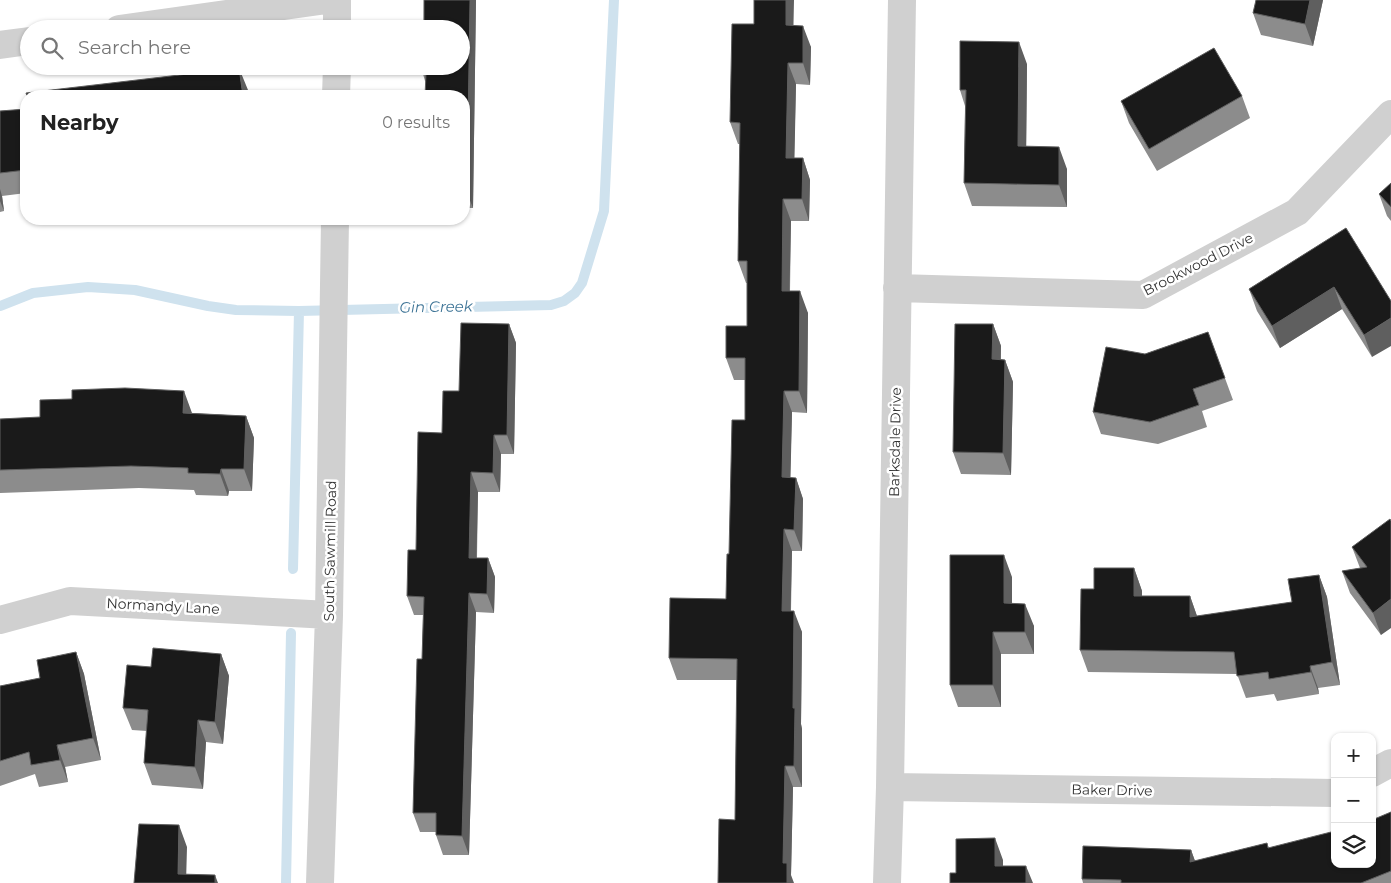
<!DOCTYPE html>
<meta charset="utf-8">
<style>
:root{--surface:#fff;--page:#f6f6f6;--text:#222;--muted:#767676;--line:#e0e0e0}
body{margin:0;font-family:Montserrat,sans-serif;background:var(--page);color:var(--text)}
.controls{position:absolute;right:15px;bottom:15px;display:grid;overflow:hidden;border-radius:10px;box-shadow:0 1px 4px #0004}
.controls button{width:45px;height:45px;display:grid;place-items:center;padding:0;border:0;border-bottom:1px solid var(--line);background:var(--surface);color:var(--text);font:25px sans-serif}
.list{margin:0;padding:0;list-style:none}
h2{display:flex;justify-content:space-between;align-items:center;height:65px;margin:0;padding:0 20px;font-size:21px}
h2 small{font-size:16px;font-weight:400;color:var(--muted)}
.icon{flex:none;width:28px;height:28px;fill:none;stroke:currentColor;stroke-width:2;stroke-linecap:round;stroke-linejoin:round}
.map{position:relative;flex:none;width:1391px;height:883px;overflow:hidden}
.search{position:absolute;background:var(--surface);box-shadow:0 1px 4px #0004;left:20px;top:20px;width:450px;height:55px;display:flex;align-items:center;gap:12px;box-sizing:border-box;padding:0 18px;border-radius:28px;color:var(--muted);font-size:19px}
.panel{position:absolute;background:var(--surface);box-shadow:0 1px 4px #0004;left:20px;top:90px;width:450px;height:135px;border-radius:20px}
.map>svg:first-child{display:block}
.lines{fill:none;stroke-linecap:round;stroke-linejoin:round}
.stream{stroke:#cfe2ee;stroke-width:10}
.minor{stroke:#d0d0d0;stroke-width:28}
.wall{fill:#8c8c8c}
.shaded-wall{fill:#5f5f5f}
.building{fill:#1a1a1a;stroke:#5f5f5f}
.labels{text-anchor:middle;stroke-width:5;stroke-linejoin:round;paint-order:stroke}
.street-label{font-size:14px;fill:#333;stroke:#fff}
.water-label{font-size:15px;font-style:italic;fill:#3f7597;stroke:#fff}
</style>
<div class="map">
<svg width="1391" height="883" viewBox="0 0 1391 883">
<rect width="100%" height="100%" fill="#fff"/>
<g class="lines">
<path class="stream" d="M 0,306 L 33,293 L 88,287 L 135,290 L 208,306 L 236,310 L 299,311 L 551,305 L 564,301 L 575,293 L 582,283 L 604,211 L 614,0
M 293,569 L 299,311
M 286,883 L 291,633"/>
<path class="minor" d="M 119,29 L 327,0
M 337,29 L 337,0
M 0,45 L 29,41
M 336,96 L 337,66
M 897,288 L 1143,295 L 1297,212 L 1391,114
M 0,620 L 70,601 L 329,615
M 1372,773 L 1391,763
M 890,787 L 1335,793
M 320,883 L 329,615 L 335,219
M 887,883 L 890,787 L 902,0"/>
</g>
<path class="wall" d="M 424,0 L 476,0 L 473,208 L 464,208 L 464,96 L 425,81 L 423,74 Z
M 1256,0 L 1323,0 L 1313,46 L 1261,35 L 1253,13 Z
M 794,25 L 811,47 L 810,85 L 796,84 L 794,158 L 803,158 L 810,180 L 809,221 L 791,221 L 790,291 L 808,313 L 807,413 L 792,412 L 790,478 L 796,478 L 803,499 L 802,551 L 792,551 L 791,611 L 802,632 L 801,724 L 802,729 L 802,787 L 793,787 L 791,875 L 735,820 L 737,680 L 677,680 L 669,658 L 726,599 L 729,554 L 745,420 L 745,380 L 734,380 L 726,358 L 747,326 L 747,283 L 746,283 L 738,261 L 740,144 L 738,144 L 730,122 Z
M 1027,64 L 1026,146 L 1067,169 L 1067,207 L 972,206 L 964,183 L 965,106 L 960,90 Z
M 1242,96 L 1250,118 L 1157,171 L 1129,123 L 1121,101 Z
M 26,109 L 26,193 L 2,196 L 4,211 L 0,212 L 0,111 Z
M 1391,183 L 1391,221 L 1387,216 L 1379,194 Z
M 1346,228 L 1372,357 L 1342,309 L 1280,348 L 1257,311 L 1249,289 Z
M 509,324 L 516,343 L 514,454 L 501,454 L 500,492 L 478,492 L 477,558 L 488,558 L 495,577 L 494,613 L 476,612 L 469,855 L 443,855 L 436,835 L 436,832 L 420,832 L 413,813 L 422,659 L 423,615 L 414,615 L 407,596 L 416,550 L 442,433 L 459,391 Z
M 993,324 L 1001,346 L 1001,359 L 1005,360 L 1013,382 L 1011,475 L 961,474 L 953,452 Z
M 1208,332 L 1233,400 L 1202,411 L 1207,427 L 1158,444 L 1101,434 L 1093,412 L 1145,354 Z
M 192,413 L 246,416 L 254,438 L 252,491 L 229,491 L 228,496 L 196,495 L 194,490 L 139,488 L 0,493 L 0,419 Z
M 1391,521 L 1381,635 L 1350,593 L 1342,571 L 1360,568 L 1352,547 Z
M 1134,568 L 1142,591 L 1142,596 L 1190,596 L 1197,616 L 1292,602 L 1319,575 L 1327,597 L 1340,685 L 1318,688 L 1319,694 L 1277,701 L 1274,694 L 1246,698 L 1237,674 L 1088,672 L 1080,650 L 1094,589 Z
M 1012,577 L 1012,603 L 1034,626 L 1034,654 L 1001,654 L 1001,707 L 958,707 L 950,685 Z
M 76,652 L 84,674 L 101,760 L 65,767 L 68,782 L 39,787 L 35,774 L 0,786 L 0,686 L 40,678 Z
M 221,654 L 229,676 L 223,744 L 206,742 L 203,789 L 152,785 L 144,763 L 147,731 L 132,730 L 123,708 L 151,667 Z
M 1391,812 L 1391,883 L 1083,883 L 1082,879 L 1191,850 L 1195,861 L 1267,843 L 1269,848 L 1335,864 Z"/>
<path class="shaded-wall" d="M 470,0 L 476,0 L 473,208 L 467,193 Z
M 786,0 L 794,0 L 793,47 L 786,25 Z
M 1310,0 L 1323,0 L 1313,46 L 1305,24 Z
M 803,26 L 811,47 L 810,85 L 803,63 Z
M 1019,42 L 1027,64 L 1026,169 L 1018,146 Z
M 788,63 L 796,84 L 794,180 L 786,158 Z
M 239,68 L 248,90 L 248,96 L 243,96 Z
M 1059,147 L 1067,169 L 1067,207 L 1059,185 Z
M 803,158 L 810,180 L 809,221 L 802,199 Z
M 0,189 L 2,196 L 4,211 L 0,201 Z
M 783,199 L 791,221 L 789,313 L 782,291 Z
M 1334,287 L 1342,309 L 1280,348 L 1272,326 Z
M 800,291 L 808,313 L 807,413 L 799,391 Z
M 1391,318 L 1391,346 L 1372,357 L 1364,335 Z
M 509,324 L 516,343 L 514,454 L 507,435 Z
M 993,324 L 1001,346 L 1000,381 L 992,359 Z
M 1005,360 L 1013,382 L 1011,475 L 1003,453 Z
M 184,391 L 192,413 L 183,413 Z
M 784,391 L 792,412 L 790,499 L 782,477 Z
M 246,416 L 254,438 L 252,491 L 244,469 Z
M 494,435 L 501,454 L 500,492 L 493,473 Z
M 221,469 L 229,491 L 228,496 L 220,474 Z
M 471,472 L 478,492 L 476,577 L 469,558 Z
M 796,478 L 803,499 L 802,551 L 794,530 Z
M 784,529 L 792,551 L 790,632 L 782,611 Z
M 1004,555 L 1012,577 L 1012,625 L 1004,603 Z
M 488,558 L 495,577 L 494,613 L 487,594 Z
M 1134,568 L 1142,591 L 1142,618 L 1134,596 Z
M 1319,575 L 1327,597 L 1340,685 L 1332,662 Z
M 469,593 L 476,612 L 469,855 L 462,836 Z
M 1190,596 L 1198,619 L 1190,617 Z
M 1391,599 L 1391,628 L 1381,635 L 1373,613 Z
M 1025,604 L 1034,626 L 1034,654 L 1025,632 Z
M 794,611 L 802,632 L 801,724 L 802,729 L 802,787 L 794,766 L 793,708 Z
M 993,632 L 1001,654 L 1001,707 L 993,685 Z
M 76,652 L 84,674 L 101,760 L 93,738 Z
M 221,654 L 229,676 L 223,744 L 215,722 Z
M 1310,666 L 1318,688 L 1319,694 L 1311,672 Z
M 198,720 L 206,742 L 203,789 L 195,767 Z
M 57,745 L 65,767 L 68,782 L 60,760 Z
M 785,766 L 793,787 L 791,875 L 794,883 L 787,883 L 783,863 Z
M 179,825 L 187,847 L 186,883 L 178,874 Z
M 995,838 L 1003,860 L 1003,883 L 995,866 Z
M 1191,850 L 1199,872 L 1190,862 Z
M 1026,866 L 1033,883 L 1026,883 Z
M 215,875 L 218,883 L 215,883 Z"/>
<path class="building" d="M 424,0 L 470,0 L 467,193 L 464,193 L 464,96 L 425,96 L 426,74 L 423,74 L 423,66 L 461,66 L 461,29 L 424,29 Z
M 754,0 L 786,0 L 786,25 L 803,26 L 803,63 L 788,63 L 786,158 L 803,158 L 802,199 L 783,199 L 782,291 L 800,291 L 799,391 L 784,391 L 782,477 L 796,478 L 794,530 L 784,529 L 782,611 L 794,611 L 793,708 L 795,708 L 794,766 L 785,766 L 783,863 L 787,863 L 787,883 L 718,883 L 719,819 L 735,820 L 737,659 L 669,658 L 670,598 L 726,599 L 727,554 L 729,554 L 732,420 L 745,420 L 745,358 L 726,358 L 726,326 L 747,326 L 747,261 L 738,261 L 740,123 L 730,122 L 732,24 L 754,24 Z
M 1256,0 L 1310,0 L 1305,24 L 1253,13 Z
M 960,41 L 1019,42 L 1018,146 L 1059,147 L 1059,185 L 964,183 L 966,90 L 960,90 Z
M 1214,48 L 1242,96 L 1149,149 L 1121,101 Z
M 239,68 L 243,96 L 27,96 L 26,93 Z
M 26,109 L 26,170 L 0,173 L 0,111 Z
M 1391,183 L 1391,207 L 1379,194 Z
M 1346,228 L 1391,301 L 1391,318 L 1364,335 L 1334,287 L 1272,326 L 1249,289 Z
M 461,323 L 509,324 L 507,435 L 494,435 L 493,473 L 471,472 L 469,558 L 488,558 L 487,594 L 469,593 L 462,836 L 436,835 L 436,813 L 413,813 L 417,659 L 422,659 L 424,597 L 407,596 L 408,550 L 416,550 L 418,432 L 442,433 L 443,391 L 459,391 Z
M 955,324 L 993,324 L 992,359 L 1005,360 L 1003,453 L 953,452 Z
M 1208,332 L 1225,378 L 1193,389 L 1199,405 L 1150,422 L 1093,412 L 1106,347 L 1145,354 Z
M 125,388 L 184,391 L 183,413 L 246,416 L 244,469 L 221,469 L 220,474 L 188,473 L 188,468 L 131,466 L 0,470 L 0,419 L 40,417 L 40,400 L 72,399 L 72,390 Z
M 1390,519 L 1391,521 L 1391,599 L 1373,613 L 1342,571 L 1367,567 L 1352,547 Z
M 950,555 L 1004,555 L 1004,603 L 1025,604 L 1025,632 L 993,632 L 993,685 L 950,685 Z
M 1094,568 L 1134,568 L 1134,596 L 1190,596 L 1190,617 L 1292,602 L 1288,579 L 1319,575 L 1332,662 L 1310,666 L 1311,672 L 1269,679 L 1268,672 L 1237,676 L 1234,652 L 1080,650 L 1081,589 L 1094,589 Z
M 153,648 L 221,654 L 215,722 L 198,720 L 195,767 L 144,763 L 148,710 L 123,708 L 127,665 L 151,667 Z
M 76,652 L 93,738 L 57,745 L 60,760 L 31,765 L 29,752 L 0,761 L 0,686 L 40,678 L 37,660 Z
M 1391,812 L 1391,871 L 1361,883 L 1121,883 L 1121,880 L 1082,879 L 1083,846 L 1191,850 L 1190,862 L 1267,843 L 1268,848 L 1335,831 L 1335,864 L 1372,864 L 1372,820 Z
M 139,824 L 179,825 L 178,874 L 215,875 L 215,883 L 134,883 Z
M 995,838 L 995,866 L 1026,866 L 1026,883 L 950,883 L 950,873 L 956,873 L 956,839 Z"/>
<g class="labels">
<g class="street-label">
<text transform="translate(1198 264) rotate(-27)" y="5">Brookwood Drive</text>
<text transform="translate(895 442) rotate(-89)" y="5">Barksdale Drive</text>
<text transform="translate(330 551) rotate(-89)" y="5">South Sawmill Road</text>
<text transform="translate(163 606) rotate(3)" y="5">Normandy Lane</text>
<text transform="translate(1112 790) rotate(1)" y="5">Baker Drive</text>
</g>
<g class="water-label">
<text transform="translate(436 307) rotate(-1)" y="5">Gin Creek</text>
</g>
</g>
</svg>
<div class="controls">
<button>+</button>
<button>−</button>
<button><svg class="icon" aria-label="layers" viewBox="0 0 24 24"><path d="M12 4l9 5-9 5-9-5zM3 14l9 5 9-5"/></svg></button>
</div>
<div class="search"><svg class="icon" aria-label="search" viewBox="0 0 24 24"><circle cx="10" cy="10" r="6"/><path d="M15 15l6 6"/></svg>Search here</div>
<section class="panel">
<h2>Nearby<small>0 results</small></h2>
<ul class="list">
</ul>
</section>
</div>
